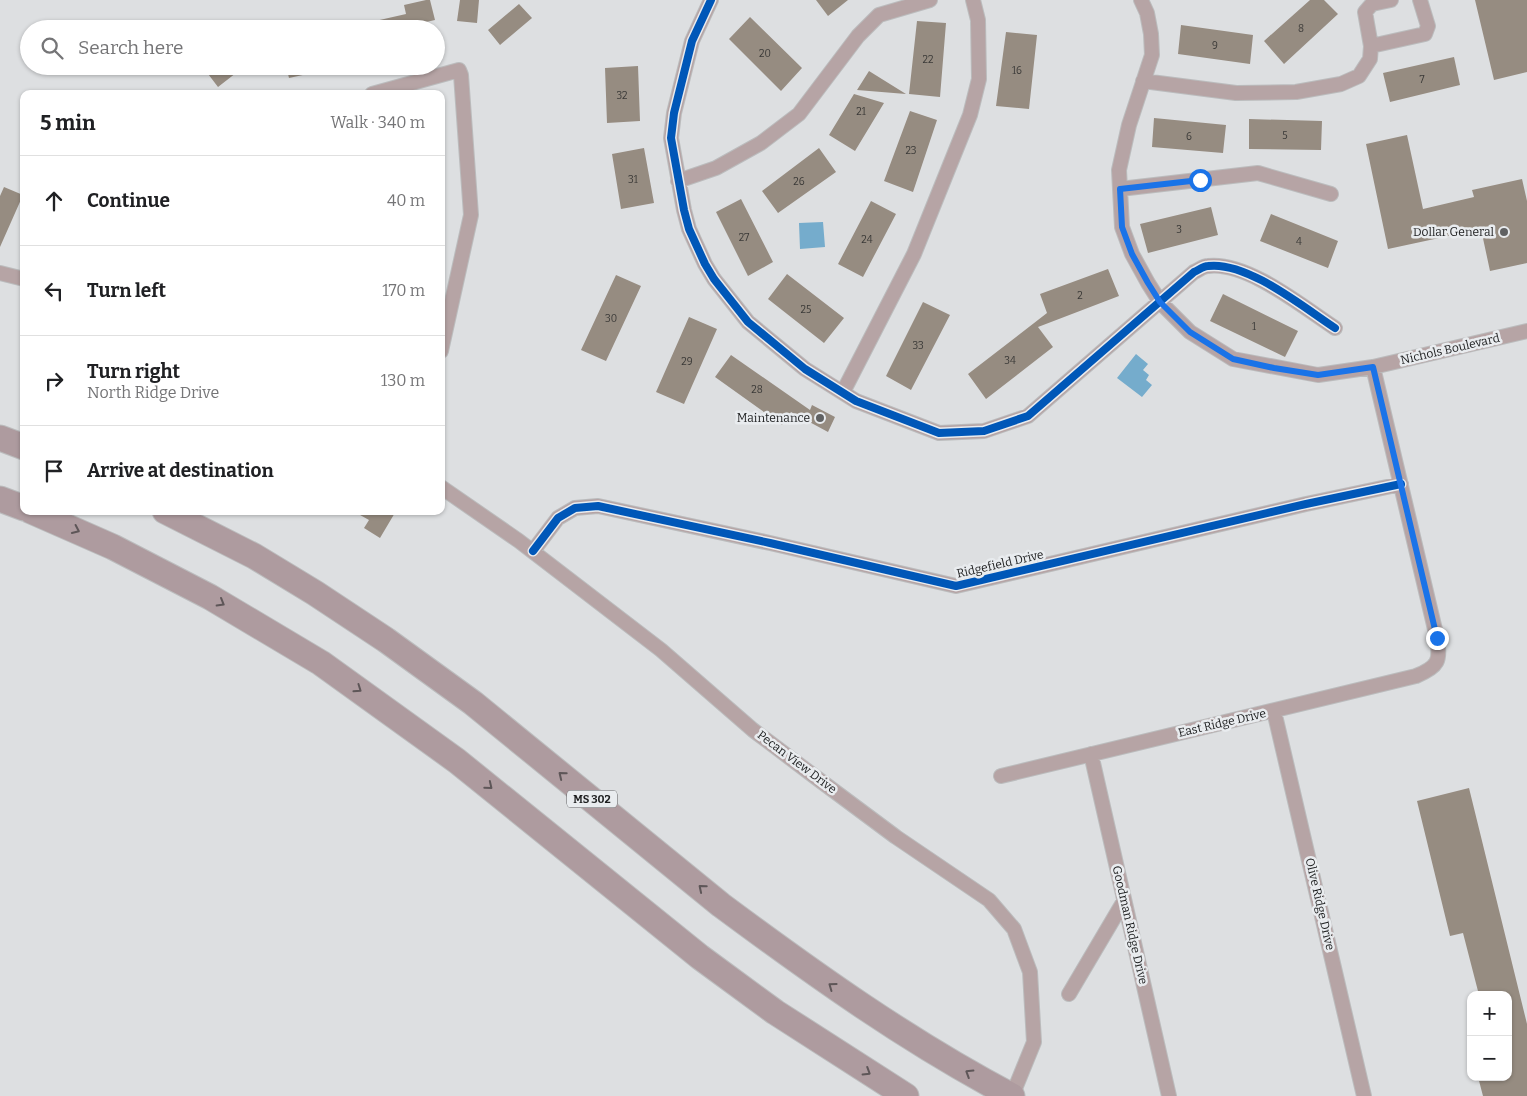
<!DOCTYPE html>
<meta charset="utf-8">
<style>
:root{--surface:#fff;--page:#f6f6f6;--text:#202124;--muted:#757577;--line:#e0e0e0}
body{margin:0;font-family:Bitter,serif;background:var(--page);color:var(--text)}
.controls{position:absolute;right:15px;bottom:15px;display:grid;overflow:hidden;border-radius:10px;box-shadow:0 1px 4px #0004}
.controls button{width:45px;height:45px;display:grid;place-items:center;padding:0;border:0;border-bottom:1px solid var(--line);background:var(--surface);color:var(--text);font:25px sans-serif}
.stop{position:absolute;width:15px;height:15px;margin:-11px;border:4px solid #1a73e8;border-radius:50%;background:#fff}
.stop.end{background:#1a73e8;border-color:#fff;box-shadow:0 1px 5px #0008}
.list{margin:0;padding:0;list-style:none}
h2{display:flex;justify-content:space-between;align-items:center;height:65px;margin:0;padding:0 20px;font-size:21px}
h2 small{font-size:16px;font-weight:400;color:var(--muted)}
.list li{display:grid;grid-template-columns:32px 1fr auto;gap:15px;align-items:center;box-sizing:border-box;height:90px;padding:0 20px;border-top:1px solid var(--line)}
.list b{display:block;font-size:19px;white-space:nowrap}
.list p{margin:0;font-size:16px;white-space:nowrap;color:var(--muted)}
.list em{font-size:16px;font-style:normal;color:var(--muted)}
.icon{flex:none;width:28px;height:28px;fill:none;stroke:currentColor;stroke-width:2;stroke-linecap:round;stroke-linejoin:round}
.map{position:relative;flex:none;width:1527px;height:1096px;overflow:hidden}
.search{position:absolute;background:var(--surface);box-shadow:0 1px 4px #0004;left:20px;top:20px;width:425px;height:55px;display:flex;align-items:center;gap:12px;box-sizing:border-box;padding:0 18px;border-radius:28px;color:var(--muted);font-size:19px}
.panel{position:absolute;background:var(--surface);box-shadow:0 1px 4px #0004;left:20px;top:90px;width:425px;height:425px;border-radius:10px}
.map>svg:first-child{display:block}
.water{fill:#75accc}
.building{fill:#968c81}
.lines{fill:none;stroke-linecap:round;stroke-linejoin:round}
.street-casing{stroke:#bbbcbd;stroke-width:16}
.highway-casing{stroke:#bbbcbd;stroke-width:27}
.street{stroke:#b6a4a5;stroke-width:14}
.highway{stroke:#ae9b9f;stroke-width:25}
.cycleway-casing{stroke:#e9ecef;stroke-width:11}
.cycleway{stroke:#0057b8;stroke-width:8}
.oneway{stroke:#5e5658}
.route{stroke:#1a73e8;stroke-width:6}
.poi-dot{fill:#606162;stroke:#e9ecef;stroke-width:2}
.labels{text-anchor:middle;stroke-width:5;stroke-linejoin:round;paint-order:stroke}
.number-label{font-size:10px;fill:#3a3937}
.shield{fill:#e9ecef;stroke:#5a5b5d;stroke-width:1}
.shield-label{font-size:11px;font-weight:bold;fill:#1c1d1e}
.poi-label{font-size:12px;fill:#1c1d1e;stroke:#e9ecef;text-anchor:end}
.street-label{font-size:12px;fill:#1c1d1e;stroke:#e9ecef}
</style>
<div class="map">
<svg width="1527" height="1096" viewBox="0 0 1527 1096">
<rect width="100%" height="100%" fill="#dddfe1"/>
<path class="water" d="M 823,222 L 825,247 L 800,249 L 799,223 Z
M 1136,354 L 1148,364 L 1143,370 L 1149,375 L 1146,380 L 1152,385 L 1142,397 L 1117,378 Z"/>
<path class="building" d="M 426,0 L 430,0 L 435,20 L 422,23 L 424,29 L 362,29 L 362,24 L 406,14 L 404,5 Z
M 460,0 L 479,0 L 477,23 L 457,21 Z
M 816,0 L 848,0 L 828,16 Z
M 1310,0 L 1324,0 L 1338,14 L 1284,64 L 1264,41 Z
M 1475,0 L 1527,0 L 1527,72 L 1494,80 Z
M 519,4 L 532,18 L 500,45 L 488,30 Z
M 750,17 L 802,68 L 781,91 L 729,39 Z
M 917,21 L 946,23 L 940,97 L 909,94 Z
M 1181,25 L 1253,35 L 1250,64 L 1178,54 Z
M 1006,32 L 1037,35 L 1029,109 L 996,106 Z
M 1454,57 L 1460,85 L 1390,102 L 1383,73 Z
M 202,66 L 245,66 L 218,87 Z
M 286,66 L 321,66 L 321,71 L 289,78 Z
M 638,66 L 640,121 L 607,123 L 605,68 Z
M 869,71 L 906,94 L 857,90 Z
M 854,94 L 884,103 L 855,151 L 829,135 Z
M 910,111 L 937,120 L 913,192 L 884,181 Z
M 1154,118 L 1226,125 L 1223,153 L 1152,147 Z
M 1249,119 L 1322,121 L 1321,150 L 1249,149 Z
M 1407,135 L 1423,209 L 1474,197 L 1472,190 L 1522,179 L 1527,201 L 1527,263 L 1490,271 L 1481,229 L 1388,249 L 1366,144 Z
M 644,148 L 654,203 L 621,209 L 612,154 Z
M 819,148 L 836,172 L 778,213 L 762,191 Z
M 4,187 L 23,195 L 0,247 L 0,196 Z
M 741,199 L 773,262 L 748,276 L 716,212 Z
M 871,201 L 896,214 L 863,277 L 838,264 Z
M 1211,207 L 1218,235 L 1148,253 L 1140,224 Z
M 1271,214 L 1338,241 L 1328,268 L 1260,241 Z
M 1108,269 L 1119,296 L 1038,327 L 1053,347 L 986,399 L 968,374 L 1047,313 L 1040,294 Z
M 787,274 L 844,318 L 824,343 L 768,299 Z
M 616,275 L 641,286 L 606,361 L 581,350 Z
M 1223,294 L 1298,331 L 1285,357 L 1210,321 Z
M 923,302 L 950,315 L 911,390 L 886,376 Z
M 689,317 L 717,329 L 684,404 L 656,392 Z
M 731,355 L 810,410 L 812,405 L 835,417 L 828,432 L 791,412 L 782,425 L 715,377 Z
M 353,511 L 396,511 L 380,538 L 364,528 L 369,520 Z
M 1469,788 L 1527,1024 L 1527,1096 L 1483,1096 L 1478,1077 L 1508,1077 L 1508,995 L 1479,995 L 1463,933 L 1450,936 L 1417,801 Z"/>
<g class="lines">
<g class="street-casing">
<path id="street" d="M 711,0 L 692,41 L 674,113 L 671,138 L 684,210 L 689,229 L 705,264 L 714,279 L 748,322 L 805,369 L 856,401 L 939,433 L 984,431 L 1028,416 L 1194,272 C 1199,270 1203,266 1208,266 C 1247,261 1303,307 1335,328
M 1141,0 L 1147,13 L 1151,34 L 1152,55 L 1129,125 L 1119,170 L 1122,227 L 1132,254 L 1148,283 L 1160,302 L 1190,332 L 1233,359 L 1318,375 L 1373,367 L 1527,331
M 1371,46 L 1425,34 L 1428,26 L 1420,0
M 1143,81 L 1236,93 L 1296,92 L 1341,84 L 1359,76 L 1370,59 L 1371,46 L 1365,12 L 1372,4 L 1391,0
M 372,94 L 459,70 L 461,75 L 471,215 L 441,351
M 678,181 L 716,168 L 761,143 L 799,114 L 858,36 L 879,15 L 930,0
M 1120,189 L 1258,173 L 1331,194
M 0,273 L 24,279
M 843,392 L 914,254 L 970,115 L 979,79 L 978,20 L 973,0
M 441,487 L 519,541 L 661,650 L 753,730 L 814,776 L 896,837 L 989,900 L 1014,929 L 1030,972 L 1034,1042 L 1012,1096
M 533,551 L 558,518 L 575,508 L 598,506 L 770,543 L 956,586 L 1306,504 L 1401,484
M 1274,711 L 1364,1096
M 1091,754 L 1169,1096
M 1001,776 L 1416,676 C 1438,667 1441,661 1437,638 L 1373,367
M 1069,994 L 1124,901"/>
</g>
<g class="highway-casing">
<path id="highway" d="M 0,438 L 24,447
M 0,499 L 24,508
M 31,511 L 113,547 L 210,597 L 321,663 L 457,761 L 700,957 L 775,1012 L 906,1096
M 165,511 L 254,556 L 315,593 L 386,640 L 473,703 L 721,905 C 814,974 909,1042 1012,1096"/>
</g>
<use href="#street" class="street"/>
<use href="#highway" class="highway"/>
<g class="cycleway-casing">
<path id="cycleway" d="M 711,0 L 692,41 L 674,113 L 671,138 L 684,210 L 689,229 L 705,264 L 714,279 L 748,322 L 805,369 L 856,401 L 939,433 L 984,431 L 1028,416 L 1194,272 C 1199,270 1203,266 1208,266 C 1247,261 1303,307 1335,328
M 533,551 L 558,518 L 575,508 L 598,506 L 770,543 L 956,586 L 1306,504 L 1401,484"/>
</g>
<use href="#cycleway" class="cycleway"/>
</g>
<defs><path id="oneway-chevron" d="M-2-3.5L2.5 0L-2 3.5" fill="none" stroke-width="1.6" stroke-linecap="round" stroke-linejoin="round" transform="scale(1.25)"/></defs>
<g class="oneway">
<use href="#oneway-chevron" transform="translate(76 530) rotate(25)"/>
<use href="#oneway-chevron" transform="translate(221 603) rotate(30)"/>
<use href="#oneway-chevron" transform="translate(358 689) rotate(35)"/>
<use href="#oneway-chevron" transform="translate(562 775) rotate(-141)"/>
<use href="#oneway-chevron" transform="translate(489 786) rotate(39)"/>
<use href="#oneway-chevron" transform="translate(702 888) rotate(-140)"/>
<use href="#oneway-chevron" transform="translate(832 986) rotate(-144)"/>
<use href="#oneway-chevron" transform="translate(867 1072) rotate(32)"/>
<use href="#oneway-chevron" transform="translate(969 1073) rotate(-148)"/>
</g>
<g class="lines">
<path class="route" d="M 1200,180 L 1120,189 L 1122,227 L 1132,254 L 1148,283 L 1160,302 L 1190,332 L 1233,359 L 1274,368 L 1318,375 L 1373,367 L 1437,638"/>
</g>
<g class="poi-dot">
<circle cx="1504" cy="232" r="5"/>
<circle cx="820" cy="418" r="5"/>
</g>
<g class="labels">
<g class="number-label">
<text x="1301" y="32">8</text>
<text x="1215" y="49">9</text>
<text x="765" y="57">20</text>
<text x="928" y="63">22</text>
<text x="1017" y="74">16</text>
<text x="1422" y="83">7</text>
<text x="622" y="99">32</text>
<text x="861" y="115">21</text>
<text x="1285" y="139">5</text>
<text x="1189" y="140">6</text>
<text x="911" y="154">23</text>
<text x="633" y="183">31</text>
<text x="799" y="185">26</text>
<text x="1179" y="233">3</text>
<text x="744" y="241">27</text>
<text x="867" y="243">24</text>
<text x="1299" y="245">4</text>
<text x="1080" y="299">2</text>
<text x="806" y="313">25</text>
<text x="611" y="322">30</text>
<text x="1254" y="330">1</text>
<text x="918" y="349">33</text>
<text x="1010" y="364">34</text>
<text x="687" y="365">29</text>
<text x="757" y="393">28</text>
</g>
<rect class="shield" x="567" y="790.5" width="50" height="17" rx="4"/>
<g class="shield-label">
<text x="592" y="803">MS 302</text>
</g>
<g class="poi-label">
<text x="1494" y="236">Dollar General</text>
<text x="810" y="422">Maintenance</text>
</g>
<g class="street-label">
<text transform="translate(1450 349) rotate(-13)" y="4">Nichols Boulevard</text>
<text transform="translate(1000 564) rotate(-13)" y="4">Ridgefield Drive</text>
<text transform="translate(1222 723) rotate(-13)" y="4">East Ridge Drive</text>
<text transform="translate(797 762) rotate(37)" y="4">Pecan View Drive</text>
<text transform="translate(1320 904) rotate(77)" y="4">Olive Ridge Drive</text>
<text transform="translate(1130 925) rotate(77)" y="4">Goodman Ridge Drive</text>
</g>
</g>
</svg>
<div class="controls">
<button>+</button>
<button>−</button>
</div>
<div class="stop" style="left:1200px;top:180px"></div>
<div class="stop end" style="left:1437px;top:638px"></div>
<div class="search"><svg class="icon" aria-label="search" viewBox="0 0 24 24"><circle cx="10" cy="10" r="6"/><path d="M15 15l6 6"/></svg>Search here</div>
<section class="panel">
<h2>5 min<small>Walk · 340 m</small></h2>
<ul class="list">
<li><svg class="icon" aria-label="ahead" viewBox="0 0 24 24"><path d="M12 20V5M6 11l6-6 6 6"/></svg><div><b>Continue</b></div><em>40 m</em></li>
<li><svg class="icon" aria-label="left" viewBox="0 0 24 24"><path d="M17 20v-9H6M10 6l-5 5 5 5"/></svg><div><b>Turn left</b></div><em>170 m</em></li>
<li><svg class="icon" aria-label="right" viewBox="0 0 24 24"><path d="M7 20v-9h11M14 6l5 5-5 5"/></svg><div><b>Turn right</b><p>North Ridge Drive</p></div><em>130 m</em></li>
<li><svg class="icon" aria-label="arrive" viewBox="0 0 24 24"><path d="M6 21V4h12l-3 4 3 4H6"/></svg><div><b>Arrive at destination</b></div></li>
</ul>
</section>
</div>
